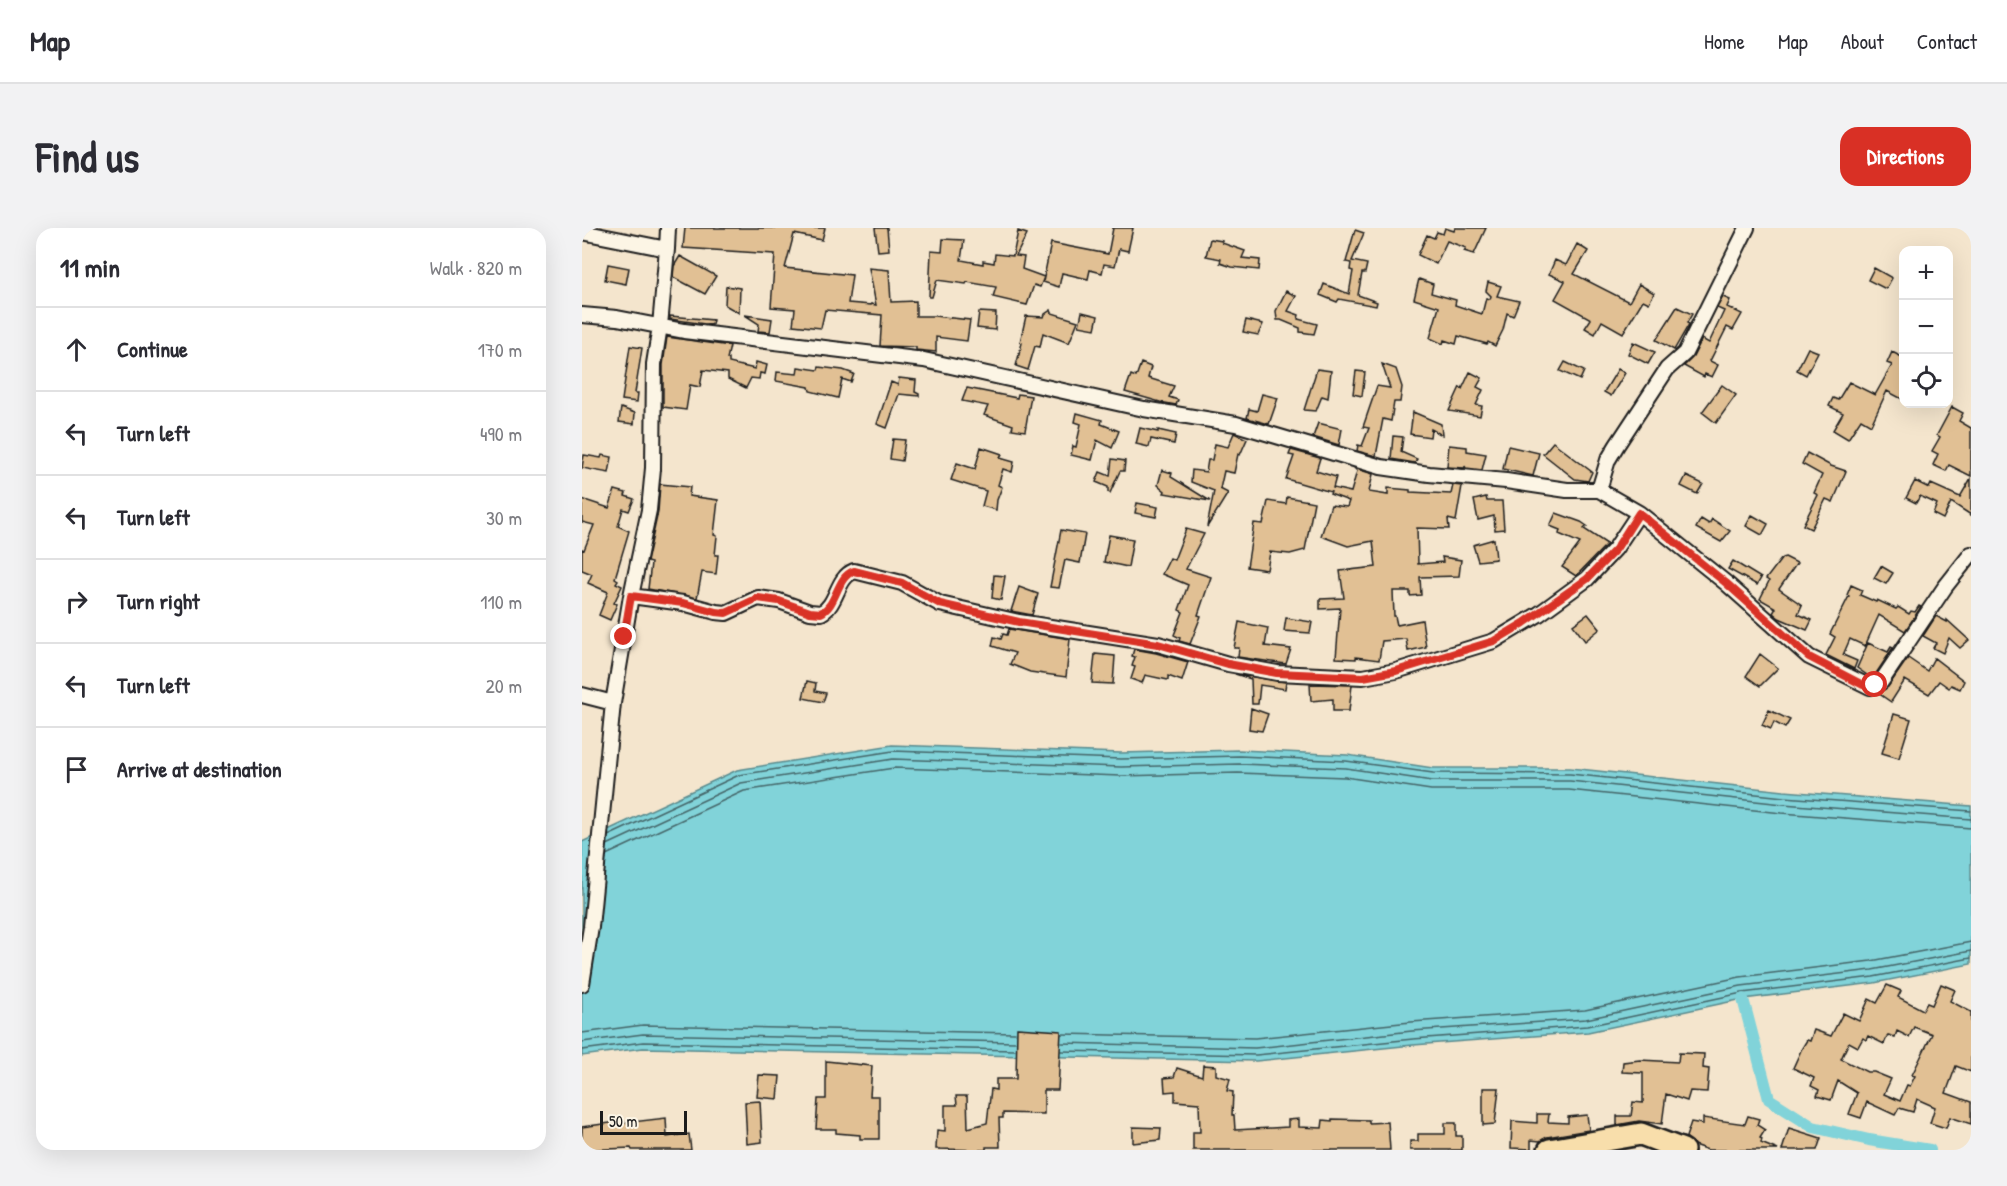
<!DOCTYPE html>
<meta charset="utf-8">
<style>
:root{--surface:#fff;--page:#f2f2f3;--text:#2b2b33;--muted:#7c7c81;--line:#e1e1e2;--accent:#d93025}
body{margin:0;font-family:"Patrick Hand",sans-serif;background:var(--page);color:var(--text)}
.controls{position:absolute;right:18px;top:18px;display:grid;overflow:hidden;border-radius:12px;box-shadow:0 6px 24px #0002}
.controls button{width:54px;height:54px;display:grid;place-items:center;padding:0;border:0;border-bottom:2px solid var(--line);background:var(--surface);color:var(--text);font:30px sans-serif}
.scale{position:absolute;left:18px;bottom:15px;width:87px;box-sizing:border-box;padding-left:6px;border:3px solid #1c1c1c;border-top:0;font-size:16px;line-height:21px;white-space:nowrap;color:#1c1c1c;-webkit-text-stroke:4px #fcf5e5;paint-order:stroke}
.stop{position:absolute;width:18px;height:18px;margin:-14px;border:4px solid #d93025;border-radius:50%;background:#fff}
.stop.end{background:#d93025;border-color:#fff;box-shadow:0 2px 6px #0008}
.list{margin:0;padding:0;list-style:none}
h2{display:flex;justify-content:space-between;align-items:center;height:78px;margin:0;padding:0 24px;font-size:26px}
h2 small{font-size:20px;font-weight:400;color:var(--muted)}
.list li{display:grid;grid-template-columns:39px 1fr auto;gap:18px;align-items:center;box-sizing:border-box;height:84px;padding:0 24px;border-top:2px solid var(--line)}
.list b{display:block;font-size:22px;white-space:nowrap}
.list em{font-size:20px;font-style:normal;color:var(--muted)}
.icon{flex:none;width:33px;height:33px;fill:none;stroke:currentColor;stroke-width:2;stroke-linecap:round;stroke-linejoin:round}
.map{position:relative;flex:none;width:1389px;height:922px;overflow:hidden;border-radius:18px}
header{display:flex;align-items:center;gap:36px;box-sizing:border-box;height:84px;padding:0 30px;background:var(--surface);border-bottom:2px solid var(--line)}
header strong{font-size:28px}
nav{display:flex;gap:33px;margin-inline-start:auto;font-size:21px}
.intro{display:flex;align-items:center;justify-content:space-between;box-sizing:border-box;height:144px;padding:0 36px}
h1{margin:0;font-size:42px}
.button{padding:15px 27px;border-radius:18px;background:var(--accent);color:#fff;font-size:21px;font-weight:700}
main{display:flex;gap:36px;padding:0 36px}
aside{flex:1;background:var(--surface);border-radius:18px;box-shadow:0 6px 24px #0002}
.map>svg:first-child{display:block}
.water{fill:#81d3d9;stroke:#598a8d;stroke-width:1.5}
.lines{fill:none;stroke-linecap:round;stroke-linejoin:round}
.shore{stroke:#446568;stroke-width:1.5}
.canal{stroke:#81d3d9;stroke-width:12}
.building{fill:#e1c094;stroke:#1c1c1c;stroke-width:1.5;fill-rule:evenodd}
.street-casing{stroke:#1c1c1c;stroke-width:18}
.primary-casing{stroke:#1c1c1c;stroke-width:26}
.street{stroke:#fcf5e5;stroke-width:14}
.primary{stroke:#f8deab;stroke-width:21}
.route{stroke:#d93025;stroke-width:8}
</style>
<header>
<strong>Map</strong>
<nav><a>Home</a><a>Map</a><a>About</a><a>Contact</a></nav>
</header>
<div class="intro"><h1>Find us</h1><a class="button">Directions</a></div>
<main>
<aside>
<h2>11 min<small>Walk · 820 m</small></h2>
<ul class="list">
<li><svg class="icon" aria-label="ahead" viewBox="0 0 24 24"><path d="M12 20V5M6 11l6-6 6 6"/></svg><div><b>Continue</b></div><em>170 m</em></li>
<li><svg class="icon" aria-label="left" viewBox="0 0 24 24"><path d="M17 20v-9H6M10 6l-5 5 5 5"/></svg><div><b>Turn left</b></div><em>490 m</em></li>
<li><svg class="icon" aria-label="left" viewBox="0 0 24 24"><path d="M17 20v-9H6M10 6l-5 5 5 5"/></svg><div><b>Turn left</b></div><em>30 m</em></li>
<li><svg class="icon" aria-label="right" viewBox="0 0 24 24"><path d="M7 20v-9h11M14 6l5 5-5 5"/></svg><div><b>Turn right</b></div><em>110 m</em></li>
<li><svg class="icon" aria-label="left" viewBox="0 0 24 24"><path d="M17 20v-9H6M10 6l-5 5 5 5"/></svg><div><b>Turn left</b></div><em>20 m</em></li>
<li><svg class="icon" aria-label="arrive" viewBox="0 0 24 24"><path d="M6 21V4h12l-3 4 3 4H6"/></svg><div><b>Arrive at destination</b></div></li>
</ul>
</aside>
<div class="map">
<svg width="1389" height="922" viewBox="0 0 1389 922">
<rect width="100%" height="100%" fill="#f4e5cd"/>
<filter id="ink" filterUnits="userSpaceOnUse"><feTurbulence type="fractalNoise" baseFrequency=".0167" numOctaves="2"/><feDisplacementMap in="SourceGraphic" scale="12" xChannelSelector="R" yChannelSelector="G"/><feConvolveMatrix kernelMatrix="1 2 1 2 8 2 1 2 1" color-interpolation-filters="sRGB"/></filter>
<g filter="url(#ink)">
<path class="water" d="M 310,517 L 539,525 L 657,522 L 765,527 L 851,540 L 988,540 L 1202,563 L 1389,578 L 1389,736 L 1292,755 L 1161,771 L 1006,804 L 831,817 L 674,833 L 61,820 L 0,828 L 0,614 L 155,542 Z"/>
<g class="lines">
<path class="shore" d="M 26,608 L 157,547 L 311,523 L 539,531 L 657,528 L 764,533 L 851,545 L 988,546 L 1202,569 L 1389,583
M 25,617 L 159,555 L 311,531 L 539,539 L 657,536 L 764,540 L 850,553 L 988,553 L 1201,576 L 1389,591
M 24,627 L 162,563 L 312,540 L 539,548 L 656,545 L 763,549 L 849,562 L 987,562 L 1200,585 L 1389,600
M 0,805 L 61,797 L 433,805
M 480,806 L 673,810 L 829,794 L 1003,782 L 1158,749 L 1289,733 L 1389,714
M 0,814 L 61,806 L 433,814
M 480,815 L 673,820 L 830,803 L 1004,791 L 1159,758 L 1290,742 L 1389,723
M 0,822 L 61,814 L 433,822
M 479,823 L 674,827 L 831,811 L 1005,798 L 1160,765 L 1291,749 L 1389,730"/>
<path class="canal" d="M 1161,771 L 1187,871 L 1231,899 L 1287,912 L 1348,922"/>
</g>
<path class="building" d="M 103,0 L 243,0 L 240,12 L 212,6 L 203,40 L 270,47 L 266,75 L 289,77 L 289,76 L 294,77 L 287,40 L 307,42 L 309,74 L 334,73 L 334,88 L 352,88 L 388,92 L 385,113 L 354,109 L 354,124 L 334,122 L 334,119 L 298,118 L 300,87 L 243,82 L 239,100 L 211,97 L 213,81 L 189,79 L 193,26 L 101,20 Z
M 293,0 L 305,0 L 307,22 L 296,23 Z
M 531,0 L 551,0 L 546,23 L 537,21 L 533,38 L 522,36 L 520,45 L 508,42 L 506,51 L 480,45 L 477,59 L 461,54 L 469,15 L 526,26 Z
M 863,0 L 872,3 L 873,0 L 904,0 L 892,26 L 882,23 L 884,20 L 865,13 L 854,36 L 836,27 L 845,7 L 852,10 L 855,4 L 861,6 Z
M 773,2 L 782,5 L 770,33 L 785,36 L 783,45 L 780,45 L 776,67 L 795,74 L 794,78 L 757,71 L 755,74 L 738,67 L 742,56 L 767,66 L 771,43 L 768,42 L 769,35 L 764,34 Z
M 436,3 L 445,6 L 434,28 L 442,29 L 440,41 L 462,49 L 458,59 L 452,57 L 445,77 L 411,69 L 414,59 L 385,54 L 384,56 L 355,52 L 350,69 L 347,69 L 349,23 L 360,24 L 361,11 L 382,12 L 379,32 L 401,36 L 401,33 L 412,35 L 413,26 L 431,28 Z
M 628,11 L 640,13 L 640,15 L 663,23 L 660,30 L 678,32 L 677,42 L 650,39 L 638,35 L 639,31 L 624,28 Z
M 995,16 L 1006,23 L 992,46 L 1047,74 L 1057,56 L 1072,65 L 1067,75 L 1061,72 L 1041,105 L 1020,93 L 1013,106 L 1003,100 L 1009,91 L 973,71 L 983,53 L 967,46 L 973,32 L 984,37 Z
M 98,28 L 134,48 L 123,66 L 91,49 L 92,38 Z
M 26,36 L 47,40 L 44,56 L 23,52 Z
M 1292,40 L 1310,50 L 1304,61 L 1286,52 Z
M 837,51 L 851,56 L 849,65 L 874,72 L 873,77 L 900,86 L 904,70 L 908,71 L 909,68 L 904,63 L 906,54 L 919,58 L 915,68 L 937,73 L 931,88 L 925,85 L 921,102 L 913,118 L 906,114 L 905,116 L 876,108 L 874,116 L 862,112 L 861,116 L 848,110 L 857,79 L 832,71 Z
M 144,58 L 158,60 L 157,85 L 143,77 Z
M 704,63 L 714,68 L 706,83 L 717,87 L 716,91 L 735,96 L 732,106 L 718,104 L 718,100 L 699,92 L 695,92 L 694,83 Z
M 1141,69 L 1148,72 L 1145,79 L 1160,86 L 1151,102 L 1145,99 L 1128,133 L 1136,137 L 1130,149 L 1123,146 L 1122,149 L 1102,138 L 1111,129 L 1120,111 L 1127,115 L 1142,83 L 1135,80 Z
M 1095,79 L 1110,86 L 1105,95 L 1107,96 L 1092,122 L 1074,112 Z
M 469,82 L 470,85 L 496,93 L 487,115 L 461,105 L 458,119 L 453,118 L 446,142 L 434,138 L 440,115 L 438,114 L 444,88 L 462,89 L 463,86 Z
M 397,84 L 414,85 L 413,102 L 395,100 Z
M 500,84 L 516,88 L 513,101 L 497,98 Z
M 163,87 L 190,91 L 188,104 L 176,103 L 177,96 Z
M 88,88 L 131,92 L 130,97 L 88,91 Z
M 664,92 L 681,96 L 676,107 L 661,104 Z
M 85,109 L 148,118 L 145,131 L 147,131 L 147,135 L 173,141 L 174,134 L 185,137 L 183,146 L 178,145 L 177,151 L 169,150 L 164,160 L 146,151 L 146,145 L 121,142 L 118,159 L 108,157 L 104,182 L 81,179 L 81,137 Z
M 1051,114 L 1073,124 L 1066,136 L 1046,126 Z
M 48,118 L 60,120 L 53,165 L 56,165 L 55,174 L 40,172 Z
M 1226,120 L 1236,124 L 1224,147 L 1215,142 Z
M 1310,124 L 1322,130 L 1322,172 L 1305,163 L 1289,197 L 1279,191 L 1266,211 L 1251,202 L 1261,185 L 1247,178 L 1251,170 L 1256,172 L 1267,154 L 1293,167 L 1310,137 L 1305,135 Z
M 983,134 L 1002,143 L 998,152 L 978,143 Z
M 559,135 L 569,139 L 566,150 L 592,158 L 587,169 L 596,172 L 594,177 L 578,174 L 543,164 L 549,147 L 554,149 Z
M 800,136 L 814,141 L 820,159 L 818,174 L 812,174 L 809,193 L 801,191 L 794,228 L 775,223 L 776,217 L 780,218 L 787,200 L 781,199 L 795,158 L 808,160 Z
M 216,139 L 236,142 L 237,139 L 261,142 L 272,146 L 269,154 L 260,151 L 256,170 L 228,163 L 227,159 L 194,153 L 195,144 L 215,146 Z
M 735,141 L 749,143 L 746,170 L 740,168 L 734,183 L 722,182 Z
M 1036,141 L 1043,145 L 1029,168 L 1022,164 Z
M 774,143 L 783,144 L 780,168 L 771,166 Z
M 888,144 L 900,150 L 895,159 L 901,162 L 894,177 L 900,178 L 898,188 L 867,183 L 878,159 L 880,161 Z
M 317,150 L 334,152 L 333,164 L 337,166 L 337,168 L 317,166 L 305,200 L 295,196 L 309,154 L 316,157 Z
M 1140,157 L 1154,167 L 1134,195 L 1120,184 Z
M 385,160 L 435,170 L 436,166 L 449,168 L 443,203 L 430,201 L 431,197 L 402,187 L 406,178 L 380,173 Z
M 680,166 L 696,170 L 687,196 L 665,190 L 667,181 L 675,183 Z
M 1370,179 L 1381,185 L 1377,193 L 1389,200 L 1389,248 L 1367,237 L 1364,243 L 1351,237 L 1356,226 L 1350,223 L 1358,209 L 1355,207 Z
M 39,180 L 53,185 L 52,196 L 37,194 Z
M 831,184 L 859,196 L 860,207 L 849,201 L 848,209 L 828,206 Z
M 495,185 L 520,192 L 519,196 L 537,203 L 530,220 L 515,212 L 510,232 L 489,227 L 491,218 L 494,219 L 499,196 L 493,194 Z
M 736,195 L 760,201 L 757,217 L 731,209 Z
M 558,200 L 576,204 L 576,202 L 594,206 L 592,216 L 569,211 L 567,219 L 554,216 Z
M 652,205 L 665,211 L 658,227 L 656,226 L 652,245 L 642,243 L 638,261 L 646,265 L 625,299 L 632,263 L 609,254 L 610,242 L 624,244 L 626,232 L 630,232 L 633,216 L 646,219 Z
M 811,208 L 821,209 L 819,224 L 835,231 L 833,235 L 809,231 Z
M 311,211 L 323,212 L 320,233 L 308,231 Z
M 971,214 L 1010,244 L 1006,253 L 993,251 L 961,226 Z
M 867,217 L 885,219 L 885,223 L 904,226 L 900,242 L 884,240 L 883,238 L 883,240 L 865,239 Z
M 926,218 L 957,225 L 951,248 L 921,241 Z
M 399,219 L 420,226 L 418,230 L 432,234 L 430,244 L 421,241 L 416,257 L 420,259 L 415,272 L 414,282 L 400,278 L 404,263 L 369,252 L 375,235 L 393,241 Z
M 709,222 L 738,230 L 734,243 L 754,249 L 751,260 L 769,264 L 775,243 L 772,240 L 791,246 L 787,264 L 806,267 L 806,260 L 828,262 L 828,264 L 869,266 L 871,257 L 880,258 L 874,293 L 866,291 L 867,301 L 835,300 L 836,336 L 861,334 L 860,329 L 879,332 L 877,348 L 838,349 L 839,367 L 828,368 L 828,363 L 811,363 L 812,388 L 813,388 L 815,397 L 840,392 L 844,419 L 826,423 L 824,411 L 800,413 L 797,432 L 774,429 L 774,431 L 754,430 L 758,380 L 738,381 L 738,371 L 762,370 L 758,343 L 794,339 L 791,313 L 766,318 L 739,308 L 749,277 L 765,279 L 767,273 L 748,266 L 749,264 L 704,251 L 712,228 L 707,227 Z
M 1225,225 L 1249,238 L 1264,243 L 1251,274 L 1244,271 L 1229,301 L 1221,297 L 1236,267 L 1232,265 L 1240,247 L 1220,236 Z
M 2,227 L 19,230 L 20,227 L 30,229 L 27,245 L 0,240 Z
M 530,231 L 543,233 L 542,243 L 538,243 L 528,265 L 526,264 L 526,259 L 514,254 L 518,244 L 528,248 Z
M 580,242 L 590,245 L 589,249 L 628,273 L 582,265 L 583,263 L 576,257 Z
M 1104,248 L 1121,256 L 1115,266 L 1099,258 Z
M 1389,250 L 1389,287 L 1369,274 L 1361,291 L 1351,286 L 1355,276 L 1338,268 L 1334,275 L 1324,270 L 1333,253 L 1347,260 L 1349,256 L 1378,269 Z
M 78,256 L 108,259 L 107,268 L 136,272 L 132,307 L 135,308 L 133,327 L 136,327 L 134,346 L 120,344 L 115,370 L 66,361 L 69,335 L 65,334 L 76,284 Z
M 33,262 L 44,265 L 43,268 L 52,271 L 47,283 L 41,281 L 36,298 L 47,303 L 33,350 L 36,352 L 34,355 L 40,358 L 32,375 L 35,376 L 28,392 L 17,387 L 26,364 L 6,355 L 10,346 L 0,342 L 0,321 L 2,322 L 12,297 L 0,294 L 0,271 L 27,280 Z
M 705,269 L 732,274 L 723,322 L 708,326 L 688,324 L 685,342 L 665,339 L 672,295 L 681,296 L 686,273 L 704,276 Z
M 904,269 L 905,273 L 920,273 L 922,301 L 913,302 L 912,288 L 896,292 L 892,272 Z
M 555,275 L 576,279 L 574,289 L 553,285 Z
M 974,285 L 999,294 L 1005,298 L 1002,301 L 1025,316 L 994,348 L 980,339 L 998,315 L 977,306 L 978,302 L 968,298 Z
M 1170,287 L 1186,296 L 1180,307 L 1164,298 Z
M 1119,291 L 1127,296 L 1130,291 L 1148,303 L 1139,314 L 1114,300 Z
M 604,301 L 622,306 L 604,341 L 629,349 L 616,387 L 619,388 L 608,416 L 597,413 L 598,410 L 592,407 L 601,384 L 597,382 L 606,357 L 580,346 L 588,330 L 592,332 Z
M 479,302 L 503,306 L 498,335 L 483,332 L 477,360 L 468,359 Z
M 527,307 L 551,311 L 546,339 L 522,334 Z
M 912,311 L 914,331 L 896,333 L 891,317 Z
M 1203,329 L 1215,335 L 1197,361 L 1220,377 L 1216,386 L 1230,392 L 1225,402 L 1197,390 L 1191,385 L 1194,380 L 1178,371 L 1187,353 L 1184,351 L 1200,330 Z
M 1151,333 L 1179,350 L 1175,357 L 1146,341 Z
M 1299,338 L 1311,345 L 1304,356 L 1292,350 Z
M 412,347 L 423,348 L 419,372 L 410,370 Z
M 1269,357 L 1280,362 L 1278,367 L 1294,374 L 1295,372 L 1314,381 L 1316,379 L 1327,386 L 1329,383 L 1333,384 L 1337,378 L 1339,379 L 1323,403 L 1297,387 L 1283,418 L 1268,411 L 1261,427 L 1275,433 L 1272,441 L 1244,427 L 1253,409 L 1248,406 L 1267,368 L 1265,367 Z
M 437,359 L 456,366 L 450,387 L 429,383 Z
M 1006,386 L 1018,401 L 1003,413 L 991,397 Z
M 1354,388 L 1365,394 L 1365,392 L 1387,412 L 1378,420 L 1367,410 L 1361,425 L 1351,420 L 1354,415 L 1341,408 Z
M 704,390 L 730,394 L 728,405 L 702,403 Z
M 657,394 L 686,400 L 683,418 L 709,421 L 704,436 L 656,429 L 657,420 L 652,420 Z
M 427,401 L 488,411 L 484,449 L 448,444 L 428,436 L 433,425 L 410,418 L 412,409 L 419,411 L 421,406 L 425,407 Z
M 1286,415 L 1306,424 L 1309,419 L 1311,420 L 1293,447 L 1288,449 L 1275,440 Z
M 552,421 L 574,425 L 606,434 L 600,453 L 586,448 L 586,452 L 563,447 L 560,455 L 549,451 L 553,439 L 550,438 L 553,429 L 550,428 Z
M 513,426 L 533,428 L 531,456 L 510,455 Z
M 1178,426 L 1196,440 L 1178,458 L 1164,448 Z
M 1326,430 L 1345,443 L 1352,430 L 1382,453 L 1378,461 L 1369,457 L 1367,460 L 1357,453 L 1347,466 L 1323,452 L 1309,474 L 1296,465 L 1306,459 Z
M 653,446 L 704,454 L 703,461 L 678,457 L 676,476 L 670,476 L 669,451 Z
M 225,453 L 234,455 L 233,463 L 244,465 L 241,474 L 221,470 Z
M 728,456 L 770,457 L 767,483 L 751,483 L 751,471 L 729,473 Z
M 669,480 L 686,486 L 680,503 L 667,501 Z
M 1187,482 L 1208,492 L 1203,500 L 1192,494 L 1189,501 L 1180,497 Z
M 1312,486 L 1329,491 L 1317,530 L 1300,525 Z
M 1359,756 L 1373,762 L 1368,773 L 1389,784 L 1389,844 L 1374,838 L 1364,865 L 1389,874 L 1389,896 L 1368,889 L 1364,900 L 1348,895 L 1353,879 L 1335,871 L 1331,884 L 1317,880 L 1313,887 L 1285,874 L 1279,890 L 1267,886 L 1275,865 L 1256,853 L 1249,872 L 1235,868 L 1237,862 L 1229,858 L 1232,850 L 1211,840 L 1220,820 L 1225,812 L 1228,813 L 1232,802 L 1249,808 L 1261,785 L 1277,793 L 1287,771 L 1295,775 L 1305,757 L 1319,763 L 1316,769 L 1341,782 L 1345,775 L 1350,777 ZM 1332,799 L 1350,806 L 1330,847 L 1333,848 L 1328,858 L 1325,857 L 1318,873 L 1302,866 L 1309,851 L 1292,844 L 1285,844 L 1259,831 L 1267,814 L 1276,819 L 1281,810 L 1284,812 L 1286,808 L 1302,816 L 1306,807 L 1313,809 L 1315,803 L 1327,809 Z
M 435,800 L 479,803 L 476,862 L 462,862 L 462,886 L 421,885 L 421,890 L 417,890 L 418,919 L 404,919 L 404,922 L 354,921 L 355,902 L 363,903 L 363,877 L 375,877 L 374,868 L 385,868 L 386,900 L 405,895 L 409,861 L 414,862 L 414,851 L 434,851 Z
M 1097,825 L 1122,826 L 1121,840 L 1127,841 L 1125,864 L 1108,863 L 1105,873 L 1084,866 L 1080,896 L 1057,893 L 1035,897 L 1035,888 L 1049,888 L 1051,874 L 1061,875 L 1061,845 L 1040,844 L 1041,834 L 1058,832 L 1096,834 Z
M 244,833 L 290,838 L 288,868 L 297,868 L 297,911 L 278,911 L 278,907 L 254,905 L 254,901 L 234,901 L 236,871 L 244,871 Z
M 621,837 L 634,838 L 634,847 L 648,851 L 645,863 L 651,864 L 650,887 L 652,887 L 653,902 L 706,899 L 706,892 L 717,891 L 717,899 L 740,900 L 741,892 L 750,893 L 750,891 L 787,892 L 787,895 L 806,894 L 808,922 L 611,922 L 611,904 L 618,904 L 617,875 L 593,873 L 593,863 L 583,864 L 582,850 L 592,849 L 595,840 L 620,848 Z
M 177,847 L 198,848 L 196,871 L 175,869 Z
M 901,860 L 917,860 L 913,896 L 901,897 Z
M 178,873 L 180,914 L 165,916 L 163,874 Z
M 955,886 L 967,886 L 966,894 L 986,895 L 986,889 L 1005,887 L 1007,902 L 965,909 L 958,913 L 949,912 L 949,921 L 929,920 L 930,893 L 955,895 Z
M 1166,888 L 1177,891 L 1175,897 L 1183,902 L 1178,910 L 1180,911 L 1179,915 L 1196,922 L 1126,922 L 1112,917 L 1104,909 L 1109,894 L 1121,896 L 1121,890 L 1163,896 Z
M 84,890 L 85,909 L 107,906 L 109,922 L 50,922 L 49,920 L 0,922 L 0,899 L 42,893 L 42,895 Z
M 863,895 L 874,895 L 874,908 L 880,908 L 880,922 L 828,922 L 828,913 L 836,913 L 836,906 L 863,906 Z
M 551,899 L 579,900 L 578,912 L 551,915 Z
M 1207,900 L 1239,910 L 1235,922 L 1200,922 Z"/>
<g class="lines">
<g class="street-casing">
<path id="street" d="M 0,4 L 85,21 L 86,0
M 85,21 L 78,98 L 72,136 L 71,240 L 67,282 L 49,368 L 101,375 L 134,384 L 144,385 L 176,370 L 197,373 L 228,384 L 239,385 C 256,376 254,350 272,343 L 320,355 L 358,376 L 437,394 L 576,416 L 646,436 L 695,445 L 781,449 L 814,443 L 912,413 L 957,386 L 1005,351 L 1033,321 L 1057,285 L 1017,262 L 1026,232 L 1035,217 L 1085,141 L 1103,125 L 1165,0
M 0,87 L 35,90 L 102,103 L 342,132 L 562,181 L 654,196 L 799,239 L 847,246 L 924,253 L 985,262 L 1017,262
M 1057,285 L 1144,355 L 1227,429 L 1288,459 L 1299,454 L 1363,359 L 1389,326
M 0,467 L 31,475
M 0,756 L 9,699 L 31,475 L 49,368"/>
</g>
<g class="primary-casing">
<path id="primary" d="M 967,922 L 1059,906 L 1101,922"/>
</g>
<use href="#street" class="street"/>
<use href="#primary" class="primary"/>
</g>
</g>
<g class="lines" filter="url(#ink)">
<path class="route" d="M 42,409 L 49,368 L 101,375 L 134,384 L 144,385 L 176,370 L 197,373 L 228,384 L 239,385 C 256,376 254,349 272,343 L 320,355 L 358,376 L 437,394 L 576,416 L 646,436 L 695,445 L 781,449 L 814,443 L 912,413 L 942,395 L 1005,351 L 1034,321 L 1057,285 L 1144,355 L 1227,429 L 1281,457 L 1288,459 L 1293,457"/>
</g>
</svg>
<div class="controls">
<button>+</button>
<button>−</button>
<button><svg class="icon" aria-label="locate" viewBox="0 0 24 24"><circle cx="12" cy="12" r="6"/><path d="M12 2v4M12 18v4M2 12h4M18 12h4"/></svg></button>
</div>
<div class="scale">50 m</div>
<div class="stop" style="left:1293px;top:457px"></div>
<div class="stop end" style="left:42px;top:409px"></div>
</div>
</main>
